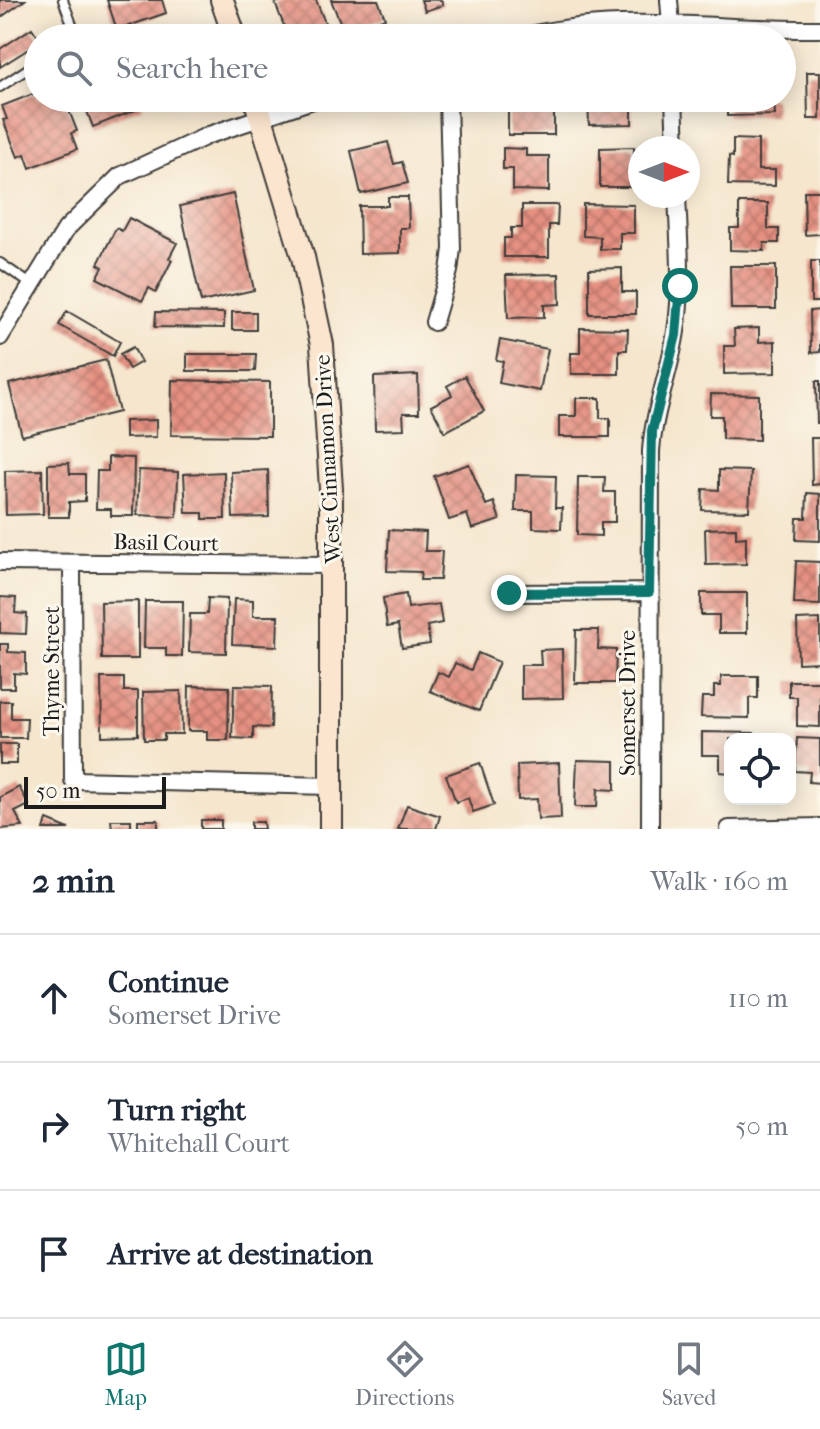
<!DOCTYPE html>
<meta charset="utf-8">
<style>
:root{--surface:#fff;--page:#f6f6f7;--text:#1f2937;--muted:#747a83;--line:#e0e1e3;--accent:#0f766e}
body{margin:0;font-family:"IM FELL French Canon",serif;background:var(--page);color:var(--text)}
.controls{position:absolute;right:24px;bottom:24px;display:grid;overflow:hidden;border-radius:16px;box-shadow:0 4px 20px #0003}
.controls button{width:72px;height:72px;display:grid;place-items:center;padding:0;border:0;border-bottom:2px solid var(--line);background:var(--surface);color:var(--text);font:40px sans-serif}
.compass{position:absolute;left:628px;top:136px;width:72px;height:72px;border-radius:50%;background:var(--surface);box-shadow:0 4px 20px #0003;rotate:90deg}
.scale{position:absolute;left:24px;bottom:20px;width:142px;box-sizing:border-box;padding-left:8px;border:4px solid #1c1c1c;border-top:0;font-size:22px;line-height:28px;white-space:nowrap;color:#1c1c1c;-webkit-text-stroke:6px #fbf7ec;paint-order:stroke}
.stop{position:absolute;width:24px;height:24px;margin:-18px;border:6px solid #0f766e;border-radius:50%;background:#fff}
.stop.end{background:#0f766e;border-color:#fff;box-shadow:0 2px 8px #0008}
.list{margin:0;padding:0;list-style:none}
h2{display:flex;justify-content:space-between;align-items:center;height:104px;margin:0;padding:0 32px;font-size:34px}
h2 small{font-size:26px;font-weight:400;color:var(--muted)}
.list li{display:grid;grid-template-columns:52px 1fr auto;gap:24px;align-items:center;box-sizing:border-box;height:128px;padding:0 32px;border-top:2px solid var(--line)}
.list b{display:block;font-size:30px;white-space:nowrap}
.list p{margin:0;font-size:26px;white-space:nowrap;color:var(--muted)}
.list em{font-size:26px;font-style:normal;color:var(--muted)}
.icon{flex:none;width:44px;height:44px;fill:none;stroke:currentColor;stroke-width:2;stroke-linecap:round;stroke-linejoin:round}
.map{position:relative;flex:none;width:820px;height:829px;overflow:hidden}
.search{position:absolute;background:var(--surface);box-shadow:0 4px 20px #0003;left:24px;right:24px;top:24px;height:88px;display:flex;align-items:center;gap:20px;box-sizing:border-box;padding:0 28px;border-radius:44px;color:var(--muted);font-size:30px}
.sheet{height:488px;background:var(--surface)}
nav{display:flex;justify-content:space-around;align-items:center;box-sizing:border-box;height:112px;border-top:2px solid var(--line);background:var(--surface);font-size:22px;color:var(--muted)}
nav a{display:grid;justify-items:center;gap:4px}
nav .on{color:var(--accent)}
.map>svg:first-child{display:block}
.building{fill:url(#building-cross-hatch)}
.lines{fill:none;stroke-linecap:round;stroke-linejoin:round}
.lane-casing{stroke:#3d3a37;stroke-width:12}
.street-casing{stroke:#3d3a37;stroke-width:20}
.secondary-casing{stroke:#3d3a37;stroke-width:26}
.lane{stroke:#fff;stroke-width:8}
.street{stroke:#fff;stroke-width:16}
.secondary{stroke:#fce5cf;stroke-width:22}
.route{stroke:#0f766e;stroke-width:10}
.labels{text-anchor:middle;stroke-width:6;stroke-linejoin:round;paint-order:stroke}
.street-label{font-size:22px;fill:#1c1c1c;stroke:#fbf7ec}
</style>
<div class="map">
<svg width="820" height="829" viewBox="0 0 820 829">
<defs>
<pattern id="building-cross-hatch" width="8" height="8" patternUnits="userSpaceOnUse" patternTransform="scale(2)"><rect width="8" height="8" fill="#e59081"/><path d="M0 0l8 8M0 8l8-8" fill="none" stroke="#b97569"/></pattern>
</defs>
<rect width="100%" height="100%" fill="#fbf7ec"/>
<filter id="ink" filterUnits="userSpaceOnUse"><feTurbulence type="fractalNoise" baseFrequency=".0125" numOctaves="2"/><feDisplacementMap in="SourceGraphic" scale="16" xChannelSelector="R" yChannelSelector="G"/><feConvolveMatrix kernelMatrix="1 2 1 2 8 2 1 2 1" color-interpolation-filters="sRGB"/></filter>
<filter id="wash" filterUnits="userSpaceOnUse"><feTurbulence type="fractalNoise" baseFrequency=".006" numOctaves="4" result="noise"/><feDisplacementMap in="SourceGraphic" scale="32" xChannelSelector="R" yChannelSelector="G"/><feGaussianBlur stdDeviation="1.8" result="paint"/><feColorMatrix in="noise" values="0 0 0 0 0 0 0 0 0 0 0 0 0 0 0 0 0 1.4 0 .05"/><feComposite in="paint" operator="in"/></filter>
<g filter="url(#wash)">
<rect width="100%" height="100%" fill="#f5e6cd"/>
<g id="blocks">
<path class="building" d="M 0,0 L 25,0 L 0,18 Z
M 107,0 L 162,0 L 166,13 L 117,30 Z
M 283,0 L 316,0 L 329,33 L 309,38 L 306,31 L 289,38 L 275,3 Z
M 331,0 L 378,0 L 385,18 L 345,34 Z
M 421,0 L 441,0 L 443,5 L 425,11 Z
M 32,28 L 38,37 L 38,43 L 0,67 L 0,49 Z
M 807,72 L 820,72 L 820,119 L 808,119 Z
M 38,92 L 38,98 L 64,98 L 77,131 L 71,133 L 77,149 L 30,168 L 25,154 L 18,157 L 3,120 L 7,119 L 2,106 Z
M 82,98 L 139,98 L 143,107 L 93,127 Z
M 514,98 L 546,98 L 546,105 L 554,105 L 554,135 L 508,135 L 508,108 L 514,108 Z
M 588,98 L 632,98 L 632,124 L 589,125 Z
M 727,98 L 774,98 L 775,115 L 727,116 Z
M 733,139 L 758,140 L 758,170 L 775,170 L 775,186 L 728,185 L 729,156 L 733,157 Z
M 388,142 L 394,164 L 402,162 L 408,183 L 361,194 L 351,151 Z
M 634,147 L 635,187 L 600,187 L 600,148 Z
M 503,148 L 526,149 L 526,156 L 549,156 L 549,191 L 513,190 L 513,169 L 503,169 Z
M 804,191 L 820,191 L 820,234 L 805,235 Z
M 233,194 L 254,290 L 201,302 L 180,206 Z
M 388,197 L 408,197 L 409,228 L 400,228 L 400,253 L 360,254 L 359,206 L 388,206 Z
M 739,203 L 768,203 L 768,229 L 779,229 L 779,243 L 764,243 L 764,251 L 730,250 L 730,228 L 739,228 Z
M 583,204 L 634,205 L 634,233 L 620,233 L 620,249 L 600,249 L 600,237 L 583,236 Z
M 522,205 L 558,205 L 557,225 L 549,225 L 549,257 L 504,257 L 504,238 L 511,238 L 511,228 L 522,228 Z
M 129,218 L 177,243 L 169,258 L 172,260 L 156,292 L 149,288 L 142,301 L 97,278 L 103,267 L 98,264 L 116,228 L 122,231 Z
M 811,261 L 820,261 L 820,302 L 811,302 Z
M 730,266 L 776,266 L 776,309 L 731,309 Z
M 622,268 L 622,292 L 636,292 L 636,314 L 589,314 L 589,269 Z
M 559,274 L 560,304 L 544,305 L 544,317 L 508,318 L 506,275 Z
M 820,310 L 820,352 L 811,353 L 810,311 Z
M 67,311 L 120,342 L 113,356 L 59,325 Z
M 156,312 L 224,313 L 224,328 L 155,327 Z
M 232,312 L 256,312 L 256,330 L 232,330 Z
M 580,328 L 628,329 L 627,350 L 619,350 L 619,374 L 571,374 L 571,353 L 580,353 Z
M 759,328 L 759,342 L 775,341 L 775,373 L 724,374 L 724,346 L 735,346 L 734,329 Z
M 500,340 L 548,349 L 540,391 L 499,383 L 503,361 L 496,360 Z
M 133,347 L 141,362 L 129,369 L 120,354 Z
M 187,354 L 256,354 L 255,371 L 187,371 Z
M 106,360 L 119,412 L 22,436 L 9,384 Z
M 418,375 L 419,413 L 403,413 L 404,429 L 375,430 L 374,377 Z
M 465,376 L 484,411 L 445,432 L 431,406 L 452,395 L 447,386 Z
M 172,380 L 270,382 L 270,436 L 171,435 Z
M 816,381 L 820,381 L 820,423 L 817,423 Z
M 711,394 L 759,395 L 759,440 L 722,439 L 722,416 L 710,416 Z
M 576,398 L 600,398 L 600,418 L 610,418 L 610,437 L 559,437 L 559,416 L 576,416 Z
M 156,420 L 156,437 L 125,438 L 125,421 Z
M 811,438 L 820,438 L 820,484 L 812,485 Z
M 108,457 L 134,458 L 133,516 L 111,516 L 111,509 L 96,509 L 97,471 L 108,471 Z
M 69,463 L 70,474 L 85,474 L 85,501 L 69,502 L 69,517 L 48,517 L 48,464 Z
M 469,464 L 486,505 L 494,502 L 500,520 L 472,529 L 467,514 L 449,520 L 434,476 Z
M 42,470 L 43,514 L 6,515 L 5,471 Z
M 139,470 L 178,472 L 177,517 L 137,515 Z
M 268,470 L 269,517 L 233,518 L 231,472 Z
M 719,470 L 751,471 L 749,511 L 702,510 L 703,489 L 719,490 Z
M 224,472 L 225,519 L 203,519 L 203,513 L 186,513 L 184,474 Z
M 516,475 L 556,476 L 555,508 L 562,508 L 561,529 L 533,528 L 533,511 L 515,511 Z
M 578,477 L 605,477 L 604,492 L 615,492 L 615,522 L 601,522 L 601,536 L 577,535 Z
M 807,493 L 820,494 L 820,541 L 796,540 L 797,518 L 806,518 Z
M 736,528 L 736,538 L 746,537 L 746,564 L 706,565 L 705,529 Z
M 389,530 L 426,532 L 425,551 L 442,551 L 440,580 L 420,580 L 421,572 L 387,571 Z
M 796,561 L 820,562 L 820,605 L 794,604 Z
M 701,593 L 747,593 L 747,633 L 719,633 L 719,615 L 701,615 Z
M 406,594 L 408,608 L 439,604 L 442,623 L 427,626 L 430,644 L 402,648 L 398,625 L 387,627 L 383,598 Z
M 0,597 L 16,598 L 15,613 L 27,614 L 26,634 L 0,633 Z
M 208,598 L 227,599 L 226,653 L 189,652 L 190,614 L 207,614 Z
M 234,599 L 253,600 L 253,616 L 278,616 L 277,646 L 232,644 Z
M 138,601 L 138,659 L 102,659 L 101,602 Z
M 145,601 L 183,601 L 182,656 L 166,656 L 166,648 L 144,648 Z
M 820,619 L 820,662 L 798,663 L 797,620 Z
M 576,630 L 599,630 L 598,649 L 616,650 L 615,683 L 575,683 Z
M 0,644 L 8,644 L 8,652 L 26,653 L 26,674 L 14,673 L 14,688 L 0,688 Z
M 562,649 L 563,698 L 521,699 L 521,665 L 541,665 L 540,650 Z
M 478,653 L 499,662 L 479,711 L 430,691 L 438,672 L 449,677 L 455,663 L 471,670 Z
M 721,676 L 758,676 L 758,698 L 749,698 L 749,718 L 701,717 L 702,697 L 714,697 L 714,686 L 721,686 Z
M 101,678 L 124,678 L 124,691 L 138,691 L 138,735 L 102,736 Z
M 789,681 L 820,681 L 820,727 L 797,726 L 797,697 L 789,697 Z
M 234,685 L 272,686 L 271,728 L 253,727 L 253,739 L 232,738 Z
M 189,686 L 229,687 L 228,740 L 207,740 L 207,731 L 188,731 Z
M 181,691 L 182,734 L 164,734 L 164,740 L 144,740 L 143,692 Z
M 0,701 L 11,701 L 11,718 L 27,718 L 26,738 L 0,738 Z
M 702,732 L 754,733 L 754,739 L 730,739 L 730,773 L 720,772 L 720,755 L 702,755 Z
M 797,738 L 820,739 L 820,783 L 809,782 L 810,772 L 795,771 Z
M 0,744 L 17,744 L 17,764 L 0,764 Z
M 577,760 L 615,761 L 615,790 L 598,789 L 597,807 L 575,807 Z
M 480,763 L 494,805 L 473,812 L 468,798 L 456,802 L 446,775 Z
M 559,763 L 561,818 L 538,819 L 537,799 L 518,800 L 517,765 Z
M 19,787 L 29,805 L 15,812 L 23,827 L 0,829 L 0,797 Z
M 407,805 L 440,816 L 436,829 L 398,829 Z
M 47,820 L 69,829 L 44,829 Z
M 111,820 L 131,820 L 131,829 L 112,829 Z
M 138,820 L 158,820 L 158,829 L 138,829 Z
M 201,820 L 221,820 L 221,829 L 201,829 Z
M 251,822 L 263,822 L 264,829 L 251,829 Z"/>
</g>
</g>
<g filter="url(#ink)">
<use href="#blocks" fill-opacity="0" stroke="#3d3a37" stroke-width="2"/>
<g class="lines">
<g class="lane-casing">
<path id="lane" d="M 63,0 L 73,27 L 71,38
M 0,87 L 38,62
M 0,263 L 32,285"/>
</g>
<g class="street-casing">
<path id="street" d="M 669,0 L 672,38
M 520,38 C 617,11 721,31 820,29
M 674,98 L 676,148
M 434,322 L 449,271 L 452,249 L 448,98
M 0,337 L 66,229 L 120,176 L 209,135 L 319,98
M 0,562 L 332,565
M 72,563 L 73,780 L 331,786
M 509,593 L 649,592
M 650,829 L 651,451 C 654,409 670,372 676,331 C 683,286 679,241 677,196
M 729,829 L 820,827"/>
</g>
<g class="secondary-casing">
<path id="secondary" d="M 222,0 L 235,38
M 255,98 L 303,257 L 322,345 L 331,489 L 331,829"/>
</g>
<use href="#lane" class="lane"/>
<use href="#street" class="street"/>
<use href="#secondary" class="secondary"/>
</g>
</g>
<g class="lines" filter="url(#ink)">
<path class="route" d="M 509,593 L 649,592 L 652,431 L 676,335 L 680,286"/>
</g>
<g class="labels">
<g class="street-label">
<text transform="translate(327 459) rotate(-93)" y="8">West Cinnamon Drive</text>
<text transform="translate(166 542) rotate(1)" y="8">Basil Court</text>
<text transform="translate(51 671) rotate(-90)" y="8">Thyme Street</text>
<text transform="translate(627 703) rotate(-90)" y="8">Somerset Drive</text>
</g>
</g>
</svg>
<div class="controls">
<button><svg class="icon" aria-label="locate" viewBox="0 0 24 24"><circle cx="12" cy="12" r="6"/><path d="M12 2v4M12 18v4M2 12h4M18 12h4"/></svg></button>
</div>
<svg class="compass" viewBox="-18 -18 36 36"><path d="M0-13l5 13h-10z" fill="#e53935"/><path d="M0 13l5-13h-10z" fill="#747a83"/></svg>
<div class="scale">50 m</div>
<div class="stop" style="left:680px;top:286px"></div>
<div class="stop end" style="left:509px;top:593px"></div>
<div class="search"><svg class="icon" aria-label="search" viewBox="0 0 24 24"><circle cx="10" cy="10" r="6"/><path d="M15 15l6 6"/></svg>Search here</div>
</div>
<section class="sheet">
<h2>2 min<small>Walk · 160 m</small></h2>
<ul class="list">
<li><svg class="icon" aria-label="ahead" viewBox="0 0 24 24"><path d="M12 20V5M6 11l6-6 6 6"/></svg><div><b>Continue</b><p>Somerset Drive</p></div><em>110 m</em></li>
<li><svg class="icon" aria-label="right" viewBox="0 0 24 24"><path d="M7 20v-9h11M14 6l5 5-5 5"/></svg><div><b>Turn right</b><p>Whitehall Court</p></div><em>50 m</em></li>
<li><svg class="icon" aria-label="arrive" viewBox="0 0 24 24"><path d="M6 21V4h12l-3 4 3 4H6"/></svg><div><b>Arrive at destination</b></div></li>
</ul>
</section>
<nav>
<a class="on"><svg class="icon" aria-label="map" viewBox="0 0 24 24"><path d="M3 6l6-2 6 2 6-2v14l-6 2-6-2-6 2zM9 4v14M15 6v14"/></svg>Map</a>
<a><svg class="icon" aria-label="directions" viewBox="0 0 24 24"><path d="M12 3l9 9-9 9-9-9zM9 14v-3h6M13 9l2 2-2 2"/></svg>Directions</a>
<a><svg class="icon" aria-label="saved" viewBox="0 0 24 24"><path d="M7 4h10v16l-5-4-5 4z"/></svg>Saved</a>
</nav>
